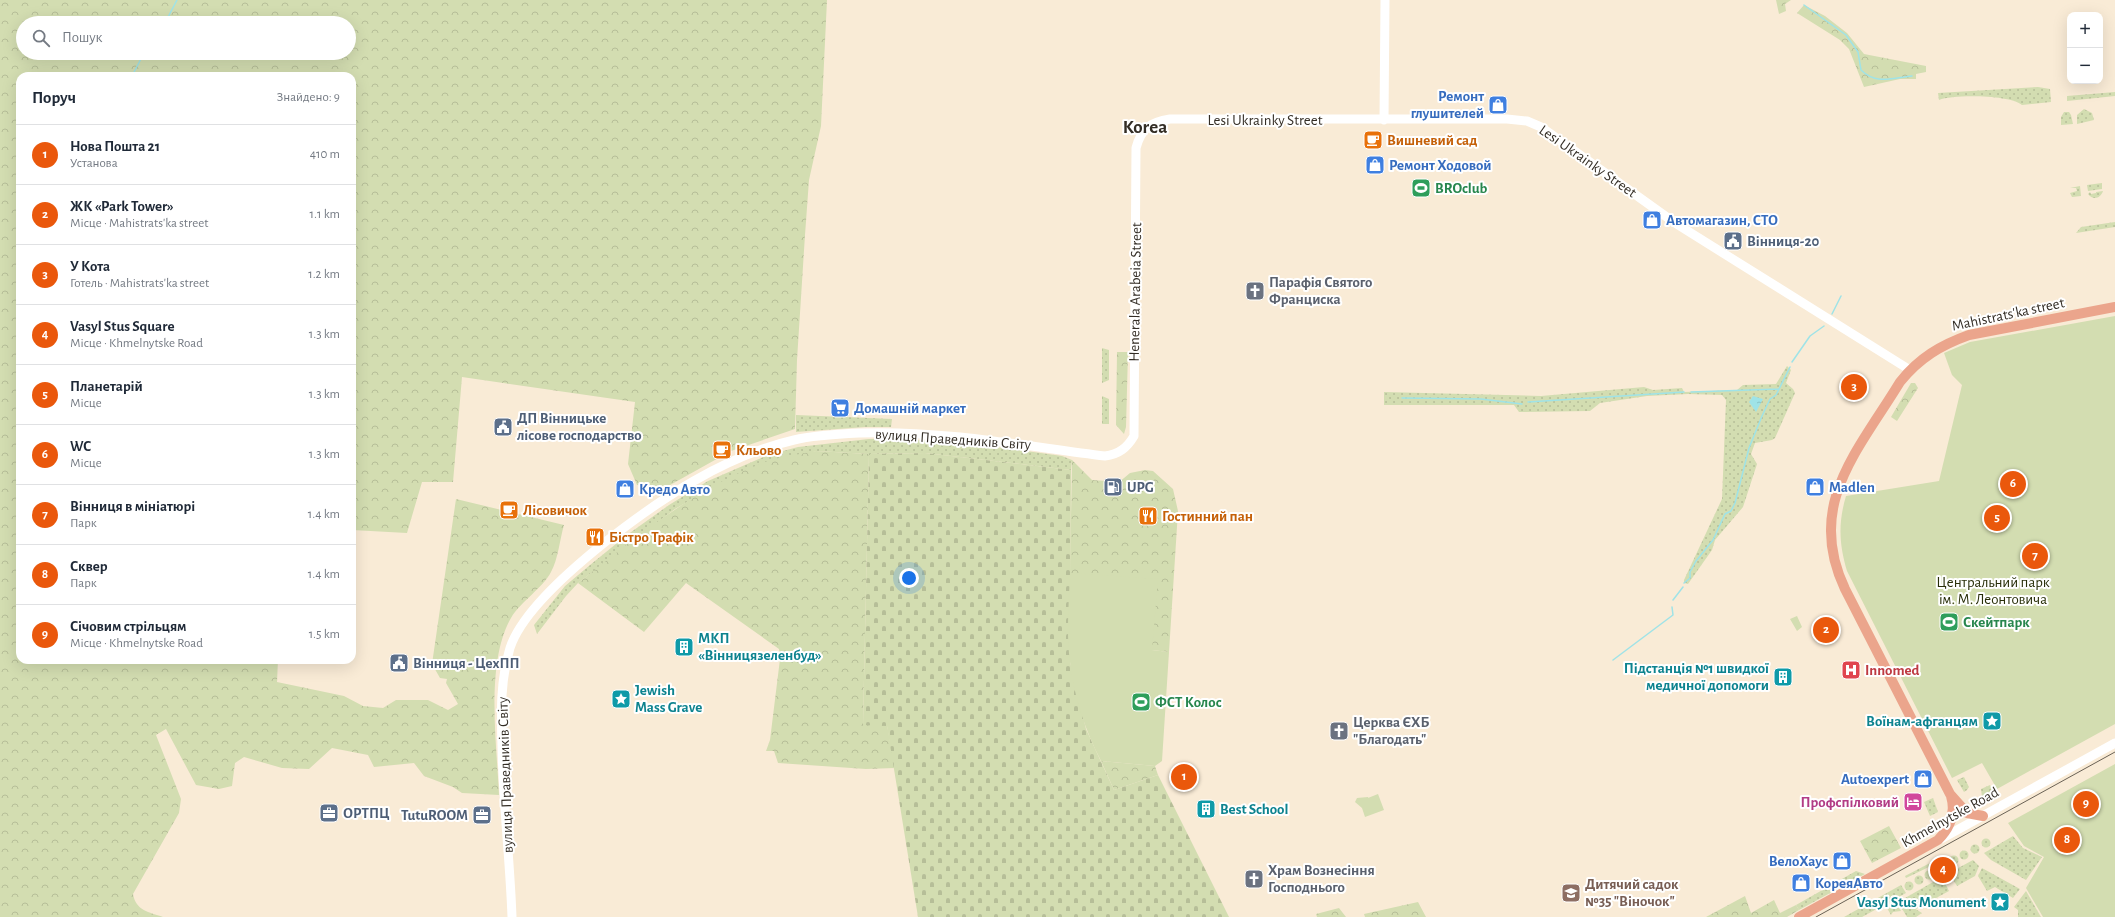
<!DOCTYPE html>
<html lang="uk">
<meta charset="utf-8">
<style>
:root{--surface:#fff;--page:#f2f2f3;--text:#1f2937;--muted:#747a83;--line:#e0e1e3;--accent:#ea580c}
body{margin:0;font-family:"Alegreya Sans",sans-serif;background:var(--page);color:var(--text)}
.controls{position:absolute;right:12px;top:12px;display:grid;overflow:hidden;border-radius:8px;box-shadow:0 4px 16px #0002}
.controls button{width:36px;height:36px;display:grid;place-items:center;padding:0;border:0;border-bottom:1px solid var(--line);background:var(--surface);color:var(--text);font:20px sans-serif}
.you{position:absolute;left:909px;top:578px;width:14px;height:14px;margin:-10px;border:3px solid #fff;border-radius:50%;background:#1a73e8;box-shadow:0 0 0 6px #1a73e833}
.badge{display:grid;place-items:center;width:26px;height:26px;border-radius:50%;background:var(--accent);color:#fff;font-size:13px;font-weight:700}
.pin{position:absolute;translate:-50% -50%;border:2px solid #fff;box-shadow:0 1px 4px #0006}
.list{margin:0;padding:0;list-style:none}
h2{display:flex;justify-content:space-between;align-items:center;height:52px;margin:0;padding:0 16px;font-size:17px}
h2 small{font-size:13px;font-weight:400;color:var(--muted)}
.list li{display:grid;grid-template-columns:26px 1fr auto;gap:12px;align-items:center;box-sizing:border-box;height:60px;padding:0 16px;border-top:1px solid var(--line)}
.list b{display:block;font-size:15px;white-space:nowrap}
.list p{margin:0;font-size:13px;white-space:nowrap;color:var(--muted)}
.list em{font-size:13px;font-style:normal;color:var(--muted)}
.icon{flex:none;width:22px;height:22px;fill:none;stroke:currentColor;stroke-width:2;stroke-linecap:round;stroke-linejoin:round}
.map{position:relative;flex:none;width:2115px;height:917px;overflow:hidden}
.search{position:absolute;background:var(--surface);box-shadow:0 4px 16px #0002;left:16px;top:16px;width:340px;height:44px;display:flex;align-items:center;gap:10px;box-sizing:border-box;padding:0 14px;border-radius:22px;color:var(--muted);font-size:15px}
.panel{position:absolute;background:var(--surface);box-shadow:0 4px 16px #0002;left:16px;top:72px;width:340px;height:592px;border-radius:12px}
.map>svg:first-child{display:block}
.grass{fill:url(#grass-dots)}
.forest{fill:url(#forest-crowns);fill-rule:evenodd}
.cemetery{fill:url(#cemetery-stones)}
.park{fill:#d3ddb1}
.water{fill:url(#water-ripples)}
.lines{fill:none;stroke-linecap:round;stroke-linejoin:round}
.stream{stroke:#9fe3e7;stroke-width:1.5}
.secondary{stroke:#fff;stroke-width:9}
.primary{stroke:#eba58c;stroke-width:10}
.tram{stroke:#6a6256;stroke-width:1}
.labels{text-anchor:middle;stroke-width:4;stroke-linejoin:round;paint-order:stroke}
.shop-label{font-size:15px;font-weight:bold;fill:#366cbe;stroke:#fff;text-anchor:start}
.street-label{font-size:15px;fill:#332d25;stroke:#fff}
.food-label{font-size:15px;font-weight:bold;fill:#c56008;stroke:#fff;text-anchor:start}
.leisure-label{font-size:15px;font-weight:bold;fill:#27864d;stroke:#fff;text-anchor:start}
.service-label{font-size:15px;font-weight:bold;fill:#4e5e75;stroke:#fff;text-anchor:start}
.worship-label{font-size:15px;font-weight:bold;fill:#5b616d;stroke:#fff;text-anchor:start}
.park-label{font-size:15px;fill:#282e08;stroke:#fff}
.culture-label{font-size:15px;font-weight:bold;fill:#0d838f;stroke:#fff;text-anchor:start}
.health-label{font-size:15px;font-weight:bold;fill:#be3a42;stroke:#fff;text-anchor:start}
.hotel-label{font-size:15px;font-weight:bold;fill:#b23c85;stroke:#fff;text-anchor:end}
.education-label{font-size:15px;font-weight:bold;fill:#785e54;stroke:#fff;text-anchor:start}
.district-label{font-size:19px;font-weight:bold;fill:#332d25;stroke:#fff}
</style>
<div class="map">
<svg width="2115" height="917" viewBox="0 0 2115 917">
<defs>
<pattern id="grass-dots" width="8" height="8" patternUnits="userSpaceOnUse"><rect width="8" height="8" fill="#d3ddb1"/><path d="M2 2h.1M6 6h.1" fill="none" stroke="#b6be98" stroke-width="1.8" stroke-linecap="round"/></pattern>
<pattern id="forest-crowns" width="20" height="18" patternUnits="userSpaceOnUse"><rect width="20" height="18" fill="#d3ddb1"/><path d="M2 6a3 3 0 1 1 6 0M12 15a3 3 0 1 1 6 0" fill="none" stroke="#b6be98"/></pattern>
<pattern id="cemetery-stones" width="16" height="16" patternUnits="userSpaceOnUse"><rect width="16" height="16" fill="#d3ddb1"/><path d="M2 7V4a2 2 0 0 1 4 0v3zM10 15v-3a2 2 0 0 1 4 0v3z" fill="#b6be98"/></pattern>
<pattern id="water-ripples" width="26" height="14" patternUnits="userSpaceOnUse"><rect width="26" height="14" fill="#9fe3e7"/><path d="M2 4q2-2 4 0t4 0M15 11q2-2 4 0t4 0" fill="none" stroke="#89c3c6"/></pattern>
</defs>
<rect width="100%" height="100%" fill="#f9ebd6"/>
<path class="grass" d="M 2038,87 L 2050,89 L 2051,102 L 2022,105 C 2011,95 1954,94 1939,100 L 1938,93 Z
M 2115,92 L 2115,96 L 2067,101 L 2067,96 Z
M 2084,109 L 2092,113 L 2094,120 L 2077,124 L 2077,115 Z
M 2064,112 L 2069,112 L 2071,115 L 2073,124 L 2061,125 L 2061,117 Z
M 2102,183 L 2102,189 L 2088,191 L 2087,185 Z
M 2080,186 L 2081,196 L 2072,197 L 2070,193 L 2077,191 L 2076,188 L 2070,188 Z
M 2103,191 C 2101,198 2093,201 2088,194 L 2090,192 L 2091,194 L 2096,193 L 2096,192 Z
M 2115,222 L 2115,227 L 2076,233 L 2081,227 Z
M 1102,348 L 1109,350 L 1109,380 L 1102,383 Z
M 1787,366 L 1791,370 L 1786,383 L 1793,389 L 1795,393 L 1775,438 L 1772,440 L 1755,443 L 1751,454 L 1757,464 L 1743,507 L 1715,540 L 1712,550 L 1688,584 L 1684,583 L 1684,580 L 1722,499 L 1726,400 L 1722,395 L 1688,394 L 1647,396 L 1600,403 L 1590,411 L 1519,412 L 1514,405 L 1384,405 L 1384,392 L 1541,396 L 1644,387 L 1653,390 L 1682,388 L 1684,392 L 1737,390 L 1743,385 L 1776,384 Z
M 1102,396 L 1109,399 L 1109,424 L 1102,424 Z
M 796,415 L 892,419 L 891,427 L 865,427 L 796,432 Z
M 869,439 C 934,438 998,447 1062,456 L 1072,460 L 1071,470 L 925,453 L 869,454 L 816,451 L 710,489 L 675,509 L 578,583 L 566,596 L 537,634 L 534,625 L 565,586 L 590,565 L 627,535 L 669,505 L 708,481 L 768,455 L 798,447 Z
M 1964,777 L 1969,787 L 1967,790 L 1964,792 L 1957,780 Z
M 1990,785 L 1993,791 L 1982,797 L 1981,789 Z
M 1933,798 L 1938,812 L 1930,816 L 1924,802 Z
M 2013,836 L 2023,848 L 2042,857 L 2026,880 L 1991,860 L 1984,853 Z
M1981.5 843a4.5 4.5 0 1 1 9 0a4.5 4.5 0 1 1-9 0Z
M1970.5 849a4.5 4.5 0 1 1 9 0a4.5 4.5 0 1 1-9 0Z
M1959.5 855a4.5 4.5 0 1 1 9 0a4.5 4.5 0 1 1-9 0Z
M1949.5 860a4.5 4.5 0 1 1 9 0a4.5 4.5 0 1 1-9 0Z
M 1973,860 L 1979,866 L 1975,876 L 1957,886 L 1949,873 Z
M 1930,863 L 1931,866 L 1906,878 L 1905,876 Z
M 1982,868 L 2020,889 L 2013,898 L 1995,887 L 1987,891 L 1978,876 Z
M1924.5 875a4.5 4.5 0 1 1 9 0a4.5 4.5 0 1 1-9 0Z
M 1856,871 L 1865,874 L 1799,910 L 1796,905 Z
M1914.5 880a4.5 4.5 0 1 1 9 0a4.5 4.5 0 1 1-9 0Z
M 1942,877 L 1949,891 L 1916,909 L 1909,905 L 1922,913 L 1916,917 L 1907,917 L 1898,902 Z
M1904.5 886a4.5 4.5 0 1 1 9 0a4.5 4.5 0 1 1-9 0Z
M 1901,885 L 1906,893 L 1862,917 L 1844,917 Z
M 2026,891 L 2041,917 L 2018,917 L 2018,910 L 2014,907 Z
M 1896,903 L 1901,911 L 1893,912 L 1891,915 L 1887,908 Z"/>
<path class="forest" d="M 0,0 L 827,0 L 821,126 L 809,180 L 805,235 L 797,360 L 795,429 L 731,451 L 663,489 L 637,485 L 628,464 L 635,402 L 462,377 L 453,482 L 422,482 L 407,533 L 352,530 L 352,76 L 20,76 L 20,660 L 278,660 L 277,682 L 344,696 L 363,706 L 383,708 L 396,700 L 428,700 L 448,710 L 458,704 L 446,683 L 447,679 L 440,678 L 432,664 L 456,499 L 564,525 C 560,538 558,560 551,572 C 543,588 521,601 511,618 C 485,663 497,745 499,795 L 462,793 L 453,787 L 424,776 L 414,763 L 374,767 L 368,755 L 332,748 L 309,769 L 282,768 L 244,757 L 235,763 L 232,786 L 219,789 L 196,785 L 166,729 L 156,735 L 181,799 L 179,813 L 133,894 C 136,911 149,912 163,917 L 0,917 ZM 23,23 L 349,23 L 349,53 L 23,53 Z
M 1776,0 L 1791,0 L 1785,4 L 1786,11 L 1779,14 Z
M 1804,5 L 1825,16 L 1847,33 L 1864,54 L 1926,66 L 1926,72 L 1916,74 L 1916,79 L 1900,79 L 1864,87 L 1849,49 L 1840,40 L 1797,13 Z
M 1117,352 L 1128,352 L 1126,427 L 1124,434 L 1116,425 Z
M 1911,383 L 1915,383 L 1918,388 L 1897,421 L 1891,417 Z
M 816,451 L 869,454 L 863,725 L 887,725 L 895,768 L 866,769 L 778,763 L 774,751 L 766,751 L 770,740 L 780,659 L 779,649 L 686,583 L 644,632 L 578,583 C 638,536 698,485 771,460 C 785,456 801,454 816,451 Z
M 1072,460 L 1092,480 L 1106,481 L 1108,492 L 1119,490 L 1118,483 L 1130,473 L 1145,470 L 1153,471 L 1173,489 L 1178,511 L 1169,652 L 1152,650 L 1070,573 Z
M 1101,761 L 1155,766 L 1158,775 L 1114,790 Z
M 1889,826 L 1901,848 L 1872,863 L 1860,841 Z
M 1745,896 L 1751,913 L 1774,900 L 1780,913 L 1796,905 L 1799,910 L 1787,917 L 1706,917 Z
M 1418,902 L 1426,917 L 1365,917 L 1364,914 Z
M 1339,908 L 1346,917 L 1317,917 L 1316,914 Z"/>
<path class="cemetery" d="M 925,453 L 1071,470 L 1070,662 L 1086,729 L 1114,790 L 1158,775 L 1229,917 L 918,917 L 887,726 L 863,725 L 869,454 Z"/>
<path class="park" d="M 2115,316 L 2115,724 L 1997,789 L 1982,763 L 1952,778 L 1847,571 C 1839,544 1838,523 1846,496 L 1939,481 L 1962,385 L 1952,375 L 1944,353 L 1970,342 Z
M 1070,573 L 1158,579 L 1152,650 L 1169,652 L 1162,761 L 1155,766 L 1101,761 C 1085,730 1074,697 1070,662 C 1066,633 1069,602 1070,573 Z
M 1797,616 L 1802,627 L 1797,631 L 1790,619 Z
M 2115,764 L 2115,917 L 2043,917 L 2026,888 L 2044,857 L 2024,846 L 2008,823 Z
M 1378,794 L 1384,810 L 1365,817 L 1362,808 L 1355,802 L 1357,798 L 1368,797 L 1371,806 L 1368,798 Z"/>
<path class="water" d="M 1753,396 L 1763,399 L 1756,412 L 1749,402 Z"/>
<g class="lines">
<path class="stream" d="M 1804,5 L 1846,35 L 1858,52 L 1861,70 C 1876,85 1893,78 1912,76
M 165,23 L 177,0
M 132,76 L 144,53
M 1832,314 L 1841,296
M 1792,362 L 1810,336 L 1824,326
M 1691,392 L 1779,389
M 1402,398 L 1481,399 L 1522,404
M 1528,402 L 1684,392
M 1684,583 L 1690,578 L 1690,572 L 1696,561 L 1713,540 L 1725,514 L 1731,511 L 1735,503 L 1749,448 L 1762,416 L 1770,399 L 1776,395 L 1790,367
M 1673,600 L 1683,587
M 1613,660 L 1673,615 L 1672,607"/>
<path class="secondary" d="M 1384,120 L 1385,0
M 1939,840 L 2115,743
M 512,917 C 510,860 503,804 502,747 C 501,713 500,681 510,648 C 522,611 574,567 604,543 C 660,499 724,456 794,440 C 815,435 838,434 860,433 C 943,430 1024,446 1105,456 C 1119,454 1127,448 1134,436 L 1136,148 C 1141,129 1150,122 1170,119 L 1507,119 L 1527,121 L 1541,127 L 1675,223 L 1910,370"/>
<path class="primary" d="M 1983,816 L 1967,813 L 1950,794 L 1845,589 C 1805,505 1858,451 1900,382 C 1919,358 1941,345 1969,335 L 2115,307
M 1799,917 L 1938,840 C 1950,828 1956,813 1951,796"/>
<path class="tram" d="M 1816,917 L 2115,752"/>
</g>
<defs>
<g id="shop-square" transform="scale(1)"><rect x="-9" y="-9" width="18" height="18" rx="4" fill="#3f7fe0" stroke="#fff"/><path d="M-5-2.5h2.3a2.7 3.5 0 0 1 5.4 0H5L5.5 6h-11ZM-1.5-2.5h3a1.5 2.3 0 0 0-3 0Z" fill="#fff"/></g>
<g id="cafe-square" transform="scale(1)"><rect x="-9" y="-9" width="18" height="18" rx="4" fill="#e8710a" stroke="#fff"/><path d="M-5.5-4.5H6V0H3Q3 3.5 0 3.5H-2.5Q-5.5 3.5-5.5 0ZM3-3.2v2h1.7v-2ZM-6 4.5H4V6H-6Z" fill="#fff"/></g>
<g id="stadium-square" transform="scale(1)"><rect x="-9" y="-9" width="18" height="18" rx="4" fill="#2e9e5b" stroke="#fff"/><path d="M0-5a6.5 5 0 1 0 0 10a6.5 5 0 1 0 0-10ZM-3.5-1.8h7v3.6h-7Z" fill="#fff"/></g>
<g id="civic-square" transform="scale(1)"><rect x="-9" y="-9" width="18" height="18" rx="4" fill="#5c6f8a" stroke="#fff"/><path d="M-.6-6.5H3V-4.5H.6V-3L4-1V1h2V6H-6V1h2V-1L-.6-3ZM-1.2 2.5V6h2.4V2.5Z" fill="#fff"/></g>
<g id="church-square" transform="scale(1)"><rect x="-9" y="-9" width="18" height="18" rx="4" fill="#6b7280" stroke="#fff"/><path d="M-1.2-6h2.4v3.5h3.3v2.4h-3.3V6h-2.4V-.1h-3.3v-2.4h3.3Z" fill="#fff"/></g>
<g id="supermarket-square" transform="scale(1)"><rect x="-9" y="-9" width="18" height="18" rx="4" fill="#3f7fe0" stroke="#fff"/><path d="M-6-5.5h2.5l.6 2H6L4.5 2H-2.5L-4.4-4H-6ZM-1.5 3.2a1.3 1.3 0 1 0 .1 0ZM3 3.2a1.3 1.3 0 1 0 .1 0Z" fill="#fff"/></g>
<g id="fuel-square" transform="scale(1)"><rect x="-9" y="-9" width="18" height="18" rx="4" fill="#5c6f8a" stroke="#fff"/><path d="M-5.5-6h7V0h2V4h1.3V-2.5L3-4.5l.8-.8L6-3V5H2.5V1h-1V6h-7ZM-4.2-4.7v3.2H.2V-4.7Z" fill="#fff"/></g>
<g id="restaurant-square" transform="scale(1)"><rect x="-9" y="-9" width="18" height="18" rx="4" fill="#e8710a" stroke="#fff"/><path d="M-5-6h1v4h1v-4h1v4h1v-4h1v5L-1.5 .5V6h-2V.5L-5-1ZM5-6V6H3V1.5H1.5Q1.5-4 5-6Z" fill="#fff"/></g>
<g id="building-square" transform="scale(1)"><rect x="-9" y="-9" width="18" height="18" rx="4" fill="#0f9aa8" stroke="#fff"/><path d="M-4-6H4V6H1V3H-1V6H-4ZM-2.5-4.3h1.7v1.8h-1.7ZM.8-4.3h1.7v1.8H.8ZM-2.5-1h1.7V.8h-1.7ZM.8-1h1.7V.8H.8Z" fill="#fff"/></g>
<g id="hospital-square" transform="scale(1)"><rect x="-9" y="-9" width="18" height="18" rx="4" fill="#e0444e" stroke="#fff"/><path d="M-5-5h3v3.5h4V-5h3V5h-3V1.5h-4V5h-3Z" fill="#fff"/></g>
<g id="sight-square" transform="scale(1)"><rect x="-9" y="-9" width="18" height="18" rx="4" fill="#0f9aa8" stroke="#fff"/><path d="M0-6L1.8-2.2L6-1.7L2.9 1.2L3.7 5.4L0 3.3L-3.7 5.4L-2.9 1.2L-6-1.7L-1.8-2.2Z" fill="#fff"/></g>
<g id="hotel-square" transform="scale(1)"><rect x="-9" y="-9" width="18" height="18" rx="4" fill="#d1479c" stroke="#fff"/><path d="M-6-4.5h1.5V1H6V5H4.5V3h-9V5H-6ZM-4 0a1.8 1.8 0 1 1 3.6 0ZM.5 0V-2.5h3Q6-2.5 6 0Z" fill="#fff"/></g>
<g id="office-square" transform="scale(1)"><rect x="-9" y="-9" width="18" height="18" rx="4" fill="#5c6f8a" stroke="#fff"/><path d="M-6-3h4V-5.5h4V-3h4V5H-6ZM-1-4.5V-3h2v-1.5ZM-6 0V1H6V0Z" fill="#fff"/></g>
<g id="school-square" transform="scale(1)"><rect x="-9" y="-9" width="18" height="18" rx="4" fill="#8d6e63" stroke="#fff"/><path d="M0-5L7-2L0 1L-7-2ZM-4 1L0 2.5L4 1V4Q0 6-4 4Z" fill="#fff"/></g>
</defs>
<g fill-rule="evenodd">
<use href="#shop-square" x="1498" y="105"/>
<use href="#cafe-square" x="1373" y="140"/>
<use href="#shop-square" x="1375" y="165"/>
<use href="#stadium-square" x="1421" y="188"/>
<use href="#shop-square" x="1652" y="220"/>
<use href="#civic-square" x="1733" y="241"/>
<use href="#church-square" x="1255" y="291"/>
<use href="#supermarket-square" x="840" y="408"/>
<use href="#civic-square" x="503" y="427"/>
<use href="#cafe-square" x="722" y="450"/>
<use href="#fuel-square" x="1113" y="487"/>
<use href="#shop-square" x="1815" y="487"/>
<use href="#shop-square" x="625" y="489"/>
<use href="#cafe-square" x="509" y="510"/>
<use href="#restaurant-square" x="1148" y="516"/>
<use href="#restaurant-square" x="595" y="537"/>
<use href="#stadium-square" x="1949" y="622"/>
<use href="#building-square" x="684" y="647"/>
<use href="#civic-square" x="399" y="663"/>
<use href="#hospital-square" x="1851" y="670"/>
<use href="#building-square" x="1783" y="677"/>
<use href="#sight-square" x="621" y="699"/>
<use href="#stadium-square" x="1141" y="702"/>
<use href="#sight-square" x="1992" y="721"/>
<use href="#church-square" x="1339" y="731"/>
<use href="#shop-square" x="1923" y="779"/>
<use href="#hotel-square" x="1913" y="802"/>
<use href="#building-square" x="1206" y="809"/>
<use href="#office-square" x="329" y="813"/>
<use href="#office-square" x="482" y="815"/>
<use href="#shop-square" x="1842" y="861"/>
<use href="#church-square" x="1254" y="879"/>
<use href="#shop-square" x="1801" y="883"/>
<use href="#school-square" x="1571" y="893"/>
<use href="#sight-square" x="2000" y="902"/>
</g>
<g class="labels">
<g class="shop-label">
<text x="1484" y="101" text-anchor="end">Ремонт<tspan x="1484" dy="17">глушителей</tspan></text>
<text x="1389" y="170">Ремонт Ходовой</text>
<text x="1666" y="225">Автомагазин, СТО</text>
<text x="854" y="413">Домашній маркет</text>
<text x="1829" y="492">Madlen</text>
<text x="639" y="494">Кредо Авто</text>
<text x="1909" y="784" text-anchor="end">Autoexpert</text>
<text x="1828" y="866" text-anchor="end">ВелоХаус</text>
<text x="1815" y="888">КореяАвто</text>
</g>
<g class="street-label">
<text x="1265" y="125">Lesi Ukrainky Street</text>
<text transform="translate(1588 161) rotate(35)" y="5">Lesi Ukrainky Street</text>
<text transform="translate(1135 292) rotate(-89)" y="5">Henerala Arabeia Street</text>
<text transform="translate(2008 314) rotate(-12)" y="5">Mahistrats'ka street</text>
<text transform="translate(953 439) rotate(4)" y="5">вулиця Праведників Світу</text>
<text transform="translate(505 775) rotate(-92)" y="5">вулиця Праведників Світу</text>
<text transform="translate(1950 817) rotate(-29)" y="5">Khmelnytske Road</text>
</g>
<g class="food-label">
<text x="1387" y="145">Вишневий сад</text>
<text x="736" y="455">Кльово</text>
<text x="523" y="515">Лісовичок</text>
<text x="1162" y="521">Гостинний пан</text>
<text x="609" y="542">Бістро Трафік</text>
</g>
<g class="leisure-label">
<text x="1435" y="193">BROclub</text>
<text x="1963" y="627">Скейтпарк</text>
<text x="1155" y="707">ФСТ Колос</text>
</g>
<g class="service-label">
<text x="1747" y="246">Вінниця-20</text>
<text x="517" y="423">ДП Вінницьке<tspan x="517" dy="17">лісове господарство</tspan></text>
<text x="1127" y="492">UPG</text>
<text x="413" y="668">Вінниця - ЦехПП</text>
<text x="343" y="818">ОРТПЦ</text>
<text x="468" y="820" text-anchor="end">TutuROOM</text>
</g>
<g class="worship-label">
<text x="1269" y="287">Парафія Святого<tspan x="1269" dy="17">Франциска</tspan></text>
<text x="1353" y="727">Церква ЄХБ<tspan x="1353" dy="17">"Благодать"</tspan></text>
<text x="1268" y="875">Храм Вознесіння<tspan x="1268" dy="17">Господнього</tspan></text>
</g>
<g class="park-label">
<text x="1993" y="587">Центральний парк<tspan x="1993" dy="17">ім. М. Леонтовича</tspan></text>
</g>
<g class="culture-label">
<text x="698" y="643">МКП<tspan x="698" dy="17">«Вінницязеленбуд»</tspan></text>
<text x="1769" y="673" text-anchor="end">Підстанція №1 швидкої<tspan x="1769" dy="17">медичної допомоги</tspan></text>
<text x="635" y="695">Jewish<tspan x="635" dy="17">Mass Grave</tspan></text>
<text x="1978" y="726" text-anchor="end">Воїнам-афганцям</text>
<text x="1220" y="814">Best School</text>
<text x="1986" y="907" text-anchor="end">Vasyl Stus Monument</text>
</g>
<g class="health-label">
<text x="1865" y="675">Innomed</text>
</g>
<g class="hotel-label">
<text x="1899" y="807">Профспілковий</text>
</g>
<g class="education-label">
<text x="1585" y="889">Дитячий садок<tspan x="1585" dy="17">№35 "Віночок"</tspan></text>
</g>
<g class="district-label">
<text x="1145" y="133">Korea</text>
</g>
</g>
</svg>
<div class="controls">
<button>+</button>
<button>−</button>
</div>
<div class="you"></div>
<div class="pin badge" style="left:1184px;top:777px">1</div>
<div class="pin badge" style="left:1826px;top:630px">2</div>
<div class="pin badge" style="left:1854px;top:387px">3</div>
<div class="pin badge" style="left:1943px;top:870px">4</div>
<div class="pin badge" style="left:1997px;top:518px">5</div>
<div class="pin badge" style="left:2013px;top:484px">6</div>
<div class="pin badge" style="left:2035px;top:556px">7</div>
<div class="pin badge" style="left:2067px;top:840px">8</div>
<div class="pin badge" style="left:2086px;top:804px">9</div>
<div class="search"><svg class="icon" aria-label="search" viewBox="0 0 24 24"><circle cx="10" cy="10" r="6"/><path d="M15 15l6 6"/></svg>Пошук</div>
<section class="panel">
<h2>Поруч<small>Знайдено: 9</small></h2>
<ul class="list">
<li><span class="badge">1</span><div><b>Нова Пошта 21</b><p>Установа</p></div><em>410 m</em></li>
<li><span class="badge">2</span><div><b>ЖК «Park Tower»</b><p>Місце · Mahistrats'ka street</p></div><em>1.1 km</em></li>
<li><span class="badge">3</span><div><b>У Кота</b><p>Готель · Mahistrats'ka street</p></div><em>1.2 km</em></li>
<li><span class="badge">4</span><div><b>Vasyl Stus Square</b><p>Місце · Khmelnytske Road</p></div><em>1.3 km</em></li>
<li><span class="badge">5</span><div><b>Планетарій</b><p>Місце</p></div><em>1.3 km</em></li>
<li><span class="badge">6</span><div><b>WC</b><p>Місце</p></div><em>1.3 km</em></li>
<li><span class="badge">7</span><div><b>Вінниця в мініатюрі</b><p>Парк</p></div><em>1.4 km</em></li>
<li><span class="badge">8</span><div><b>Сквер</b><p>Парк</p></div><em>1.4 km</em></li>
<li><span class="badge">9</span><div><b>Січовим стрільцям</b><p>Місце · Khmelnytske Road</p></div><em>1.5 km</em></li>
</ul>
</section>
</div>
